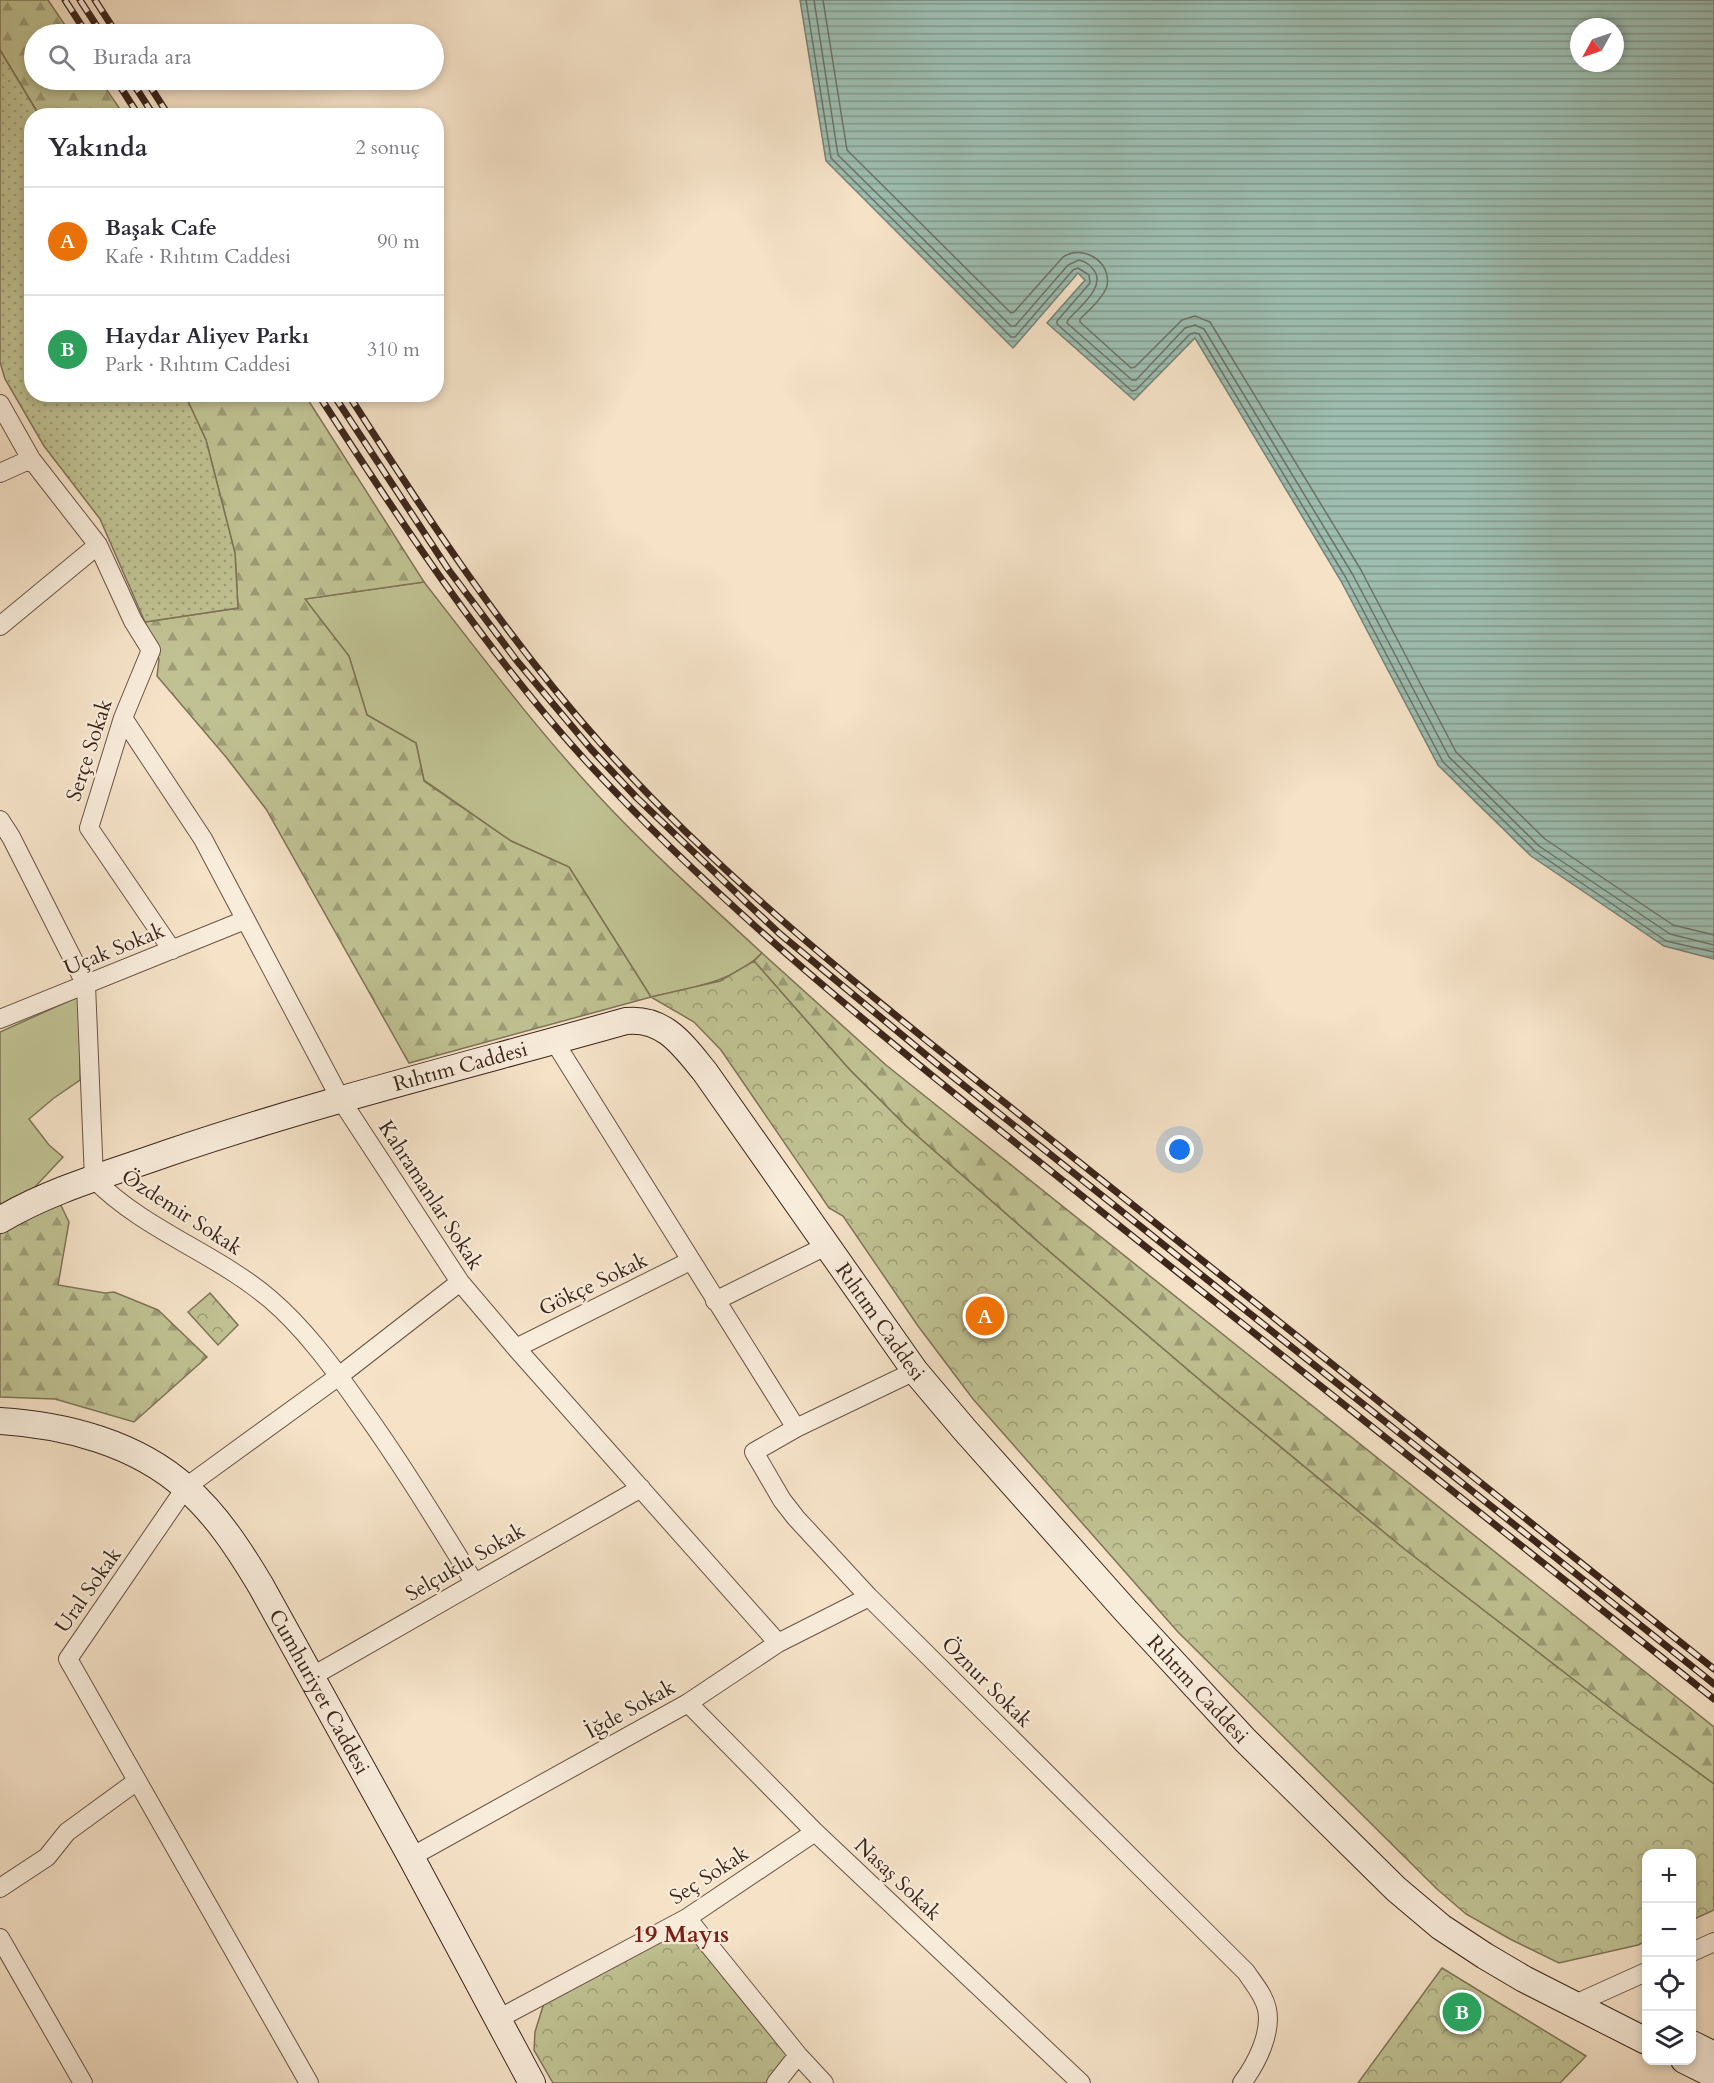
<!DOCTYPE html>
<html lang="tr">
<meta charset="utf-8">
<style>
:root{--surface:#fff;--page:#f7f7f7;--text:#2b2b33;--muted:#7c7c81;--line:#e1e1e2;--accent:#8f2418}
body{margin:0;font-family:Cardo,serif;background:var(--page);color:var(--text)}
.controls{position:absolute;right:18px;bottom:18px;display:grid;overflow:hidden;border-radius:12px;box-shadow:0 3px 9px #0003}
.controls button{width:54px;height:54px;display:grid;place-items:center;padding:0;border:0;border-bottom:2px solid var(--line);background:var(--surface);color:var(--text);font:30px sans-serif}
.compass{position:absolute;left:1570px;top:18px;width:54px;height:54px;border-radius:50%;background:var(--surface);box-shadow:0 3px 9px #0003;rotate:230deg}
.you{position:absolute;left:1180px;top:1150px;width:21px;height:21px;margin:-15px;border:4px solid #fff;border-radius:50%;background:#1a73e8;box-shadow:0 0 0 9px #1a73e833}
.badge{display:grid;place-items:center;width:39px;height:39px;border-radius:50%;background:var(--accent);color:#fff;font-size:20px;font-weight:700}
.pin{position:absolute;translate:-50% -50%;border:3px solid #fff;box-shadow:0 2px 6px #0006}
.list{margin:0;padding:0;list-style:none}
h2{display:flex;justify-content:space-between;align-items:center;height:78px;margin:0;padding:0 24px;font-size:26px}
h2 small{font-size:20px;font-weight:400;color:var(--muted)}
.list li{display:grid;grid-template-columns:39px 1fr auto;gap:18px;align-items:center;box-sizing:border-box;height:108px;padding:0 24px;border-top:2px solid var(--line)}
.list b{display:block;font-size:22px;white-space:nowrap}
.list p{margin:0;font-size:20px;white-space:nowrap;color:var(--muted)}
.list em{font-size:20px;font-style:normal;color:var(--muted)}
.icon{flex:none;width:33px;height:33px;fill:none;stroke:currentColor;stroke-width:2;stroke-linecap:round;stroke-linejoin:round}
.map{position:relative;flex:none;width:1714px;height:2083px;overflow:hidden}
.search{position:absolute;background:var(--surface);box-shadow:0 3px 9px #0003;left:24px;top:24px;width:420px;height:66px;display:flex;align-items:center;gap:15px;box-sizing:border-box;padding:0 21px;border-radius:33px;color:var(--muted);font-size:22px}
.panel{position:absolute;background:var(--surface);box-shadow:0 3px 9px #0003;left:24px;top:108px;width:420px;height:294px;border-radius:24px}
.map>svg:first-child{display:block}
.grass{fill:#c0c293;stroke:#7e7456;stroke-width:1.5}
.forest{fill:url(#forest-firs);stroke:#7e7456;stroke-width:1.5}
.park{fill:url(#park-crowns);stroke:#7e7456;stroke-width:1.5}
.garden{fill:url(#garden-dots);stroke:#7e7456;stroke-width:1.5}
.water{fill:url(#water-rules);stroke:#768175;stroke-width:1.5;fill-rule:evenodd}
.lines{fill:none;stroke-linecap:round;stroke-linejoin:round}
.shore{stroke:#6c7266;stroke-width:1.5}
.street-casing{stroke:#6a5445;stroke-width:20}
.secondary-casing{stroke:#3c251a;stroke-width:28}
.street{stroke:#f8ecdb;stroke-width:18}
.secondary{stroke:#f8ecdb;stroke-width:26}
.rail-casing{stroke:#3c251a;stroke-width:7}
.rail{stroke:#f8ecdb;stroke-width:4.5;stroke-dasharray:14;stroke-linecap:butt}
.labels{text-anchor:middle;stroke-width:4.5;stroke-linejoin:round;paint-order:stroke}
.street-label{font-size:21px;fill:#3c251a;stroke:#f8ecdb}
.quarter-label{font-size:24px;font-weight:bold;fill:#7a1f14;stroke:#f8ecdb}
</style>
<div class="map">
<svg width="1714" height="2083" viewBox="0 0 1714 2083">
<defs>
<pattern id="forest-firs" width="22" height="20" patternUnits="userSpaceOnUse" patternTransform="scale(1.5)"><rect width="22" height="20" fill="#c0c293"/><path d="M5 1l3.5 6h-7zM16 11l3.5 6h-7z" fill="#9d9d77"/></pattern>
<pattern id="park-crowns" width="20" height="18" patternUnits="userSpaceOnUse" patternTransform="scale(1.5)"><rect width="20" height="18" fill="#c0c293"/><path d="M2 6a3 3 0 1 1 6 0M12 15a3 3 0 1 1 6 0" fill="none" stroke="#9d9d77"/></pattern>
<pattern id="garden-dots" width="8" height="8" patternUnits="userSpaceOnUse" patternTransform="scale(1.5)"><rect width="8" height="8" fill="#c0c293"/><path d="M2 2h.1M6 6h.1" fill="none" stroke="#9d9d77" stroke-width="1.8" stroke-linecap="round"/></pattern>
<pattern id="water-rules" width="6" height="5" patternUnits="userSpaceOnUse" patternTransform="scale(1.5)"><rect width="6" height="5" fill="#9dbeb1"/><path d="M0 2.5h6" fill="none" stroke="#819a8f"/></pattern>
</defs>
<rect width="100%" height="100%" fill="#f5e2c7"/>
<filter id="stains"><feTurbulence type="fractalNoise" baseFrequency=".00333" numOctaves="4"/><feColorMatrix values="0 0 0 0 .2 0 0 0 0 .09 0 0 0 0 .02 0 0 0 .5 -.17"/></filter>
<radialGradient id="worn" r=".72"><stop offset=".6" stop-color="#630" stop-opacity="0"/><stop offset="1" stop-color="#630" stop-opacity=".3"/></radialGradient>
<path class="grass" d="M 424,582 C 483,658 541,735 607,805 C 656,857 709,904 762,953 C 733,983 689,988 651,997 L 569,867 L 511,841 L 424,780 L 416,743 L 367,715 L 349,656 L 304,599 Z
M 80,996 L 80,1080 L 54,1098 L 29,1119 L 49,1145 L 63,1157 L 34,1188 L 0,1207 L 0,1032 Z"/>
<path class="forest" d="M 0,0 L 48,0 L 71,34 L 34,34 L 34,80 L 100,80 L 124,115 L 39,115 L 0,50 Z
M 185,395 L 305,395 L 424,582 L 305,599 L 349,656 L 367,715 L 416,743 L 424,781 L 511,841 L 569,867 L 651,997 L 409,1063 L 266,809 L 226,757 L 157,676 L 159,659 L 145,622 L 238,608 L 235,553 L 206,440 Z
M 762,953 L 886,1065 L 1714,1727 L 1714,1784 L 1626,1720 L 1403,1548 L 1215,1393 L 1044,1247 L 906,1126 L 849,1069 L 754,961 Z
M 55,1193 L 69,1222 L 58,1285 L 105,1293 L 114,1292 L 158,1310 L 207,1357 L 134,1422 L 55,1399 L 0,1397 L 0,1220 Z"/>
<path class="park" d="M 754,961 L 849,1069 L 906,1126 L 1044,1247 L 1215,1393 L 1403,1548 L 1626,1720 L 1714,1784 L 1714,1910 L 1692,1920 L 1692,1854 L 1646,1854 L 1646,1941 L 1638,1945 L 1559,1963 L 1510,1939 L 1466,1914 L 1437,1889 L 1178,1632 L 973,1399 L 918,1326 L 843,1216 L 829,1208 L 721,1050 L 694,1022 L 651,997 L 720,981 Z
M 210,1293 L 238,1325 L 218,1345 L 188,1312 Z
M 687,1918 L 798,2055 L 776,2083 L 553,2083 L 534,2050 L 535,2032 L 544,2003 Z
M 1442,1968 L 1586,2056 L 1560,2083 L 1358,2083 Z"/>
<path class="garden" d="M 0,50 L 39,115 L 32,116 L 32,394 L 185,395 L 206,440 L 235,553 L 238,608 L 145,622 L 100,519 L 44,446 L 5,379 L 0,362 Z"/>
<path class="water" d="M 800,0 L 1714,0 L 1714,959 L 1664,946 L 1531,856 L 1438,765 L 1341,581 L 1195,338 L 1134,400 L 1047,323 L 1085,280 L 1078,273 L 1013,348 L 826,161 ZM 1579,27 L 1615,27 L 1615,63 L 1579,63 Z"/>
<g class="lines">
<path class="shore" d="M 806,0 L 831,158 L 1011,337 L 1015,337 L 1073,270 L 1078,268 L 1089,275 L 1090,283 L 1057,321 L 1057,324 L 1132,391 L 1136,390 L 1190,334 L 1195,333 L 1199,334 L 1346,578 L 1443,762 L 1535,851 L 1666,941 L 1714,952
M 814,0 L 838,155 L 1011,326 L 1015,326 L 1068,265 L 1079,260 C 1085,262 1088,263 1092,268 C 1109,285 1079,307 1068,320 L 1067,323 L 1132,380 L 1136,380 L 1185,328 L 1195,325 L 1204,329 L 1353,575 L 1449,757 L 1539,846 L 1670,934 L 1714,945
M 823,0 L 847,150 L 1011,313 L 1014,312 L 1063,257 C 1082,244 1112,261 1107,286 C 1103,298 1089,310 1080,319 L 1080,322 L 1131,368 L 1135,367 L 1182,320 L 1195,316 L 1210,322 L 1361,570 L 1456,752 L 1545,839 L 1673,925 L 1714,935"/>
<g class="street-casing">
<path id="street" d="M 0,404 L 31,459 L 0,473
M 31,459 L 98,545 L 133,621 L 151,650 L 123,718 L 89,828 L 172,950
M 0,626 L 98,545
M 123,718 L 203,839 L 341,1100 L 460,1282 L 516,1348 L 778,1643
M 0,820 L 11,837 L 86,985 L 94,1179 C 144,1230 216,1253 270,1299 C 304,1328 332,1366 358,1403 C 400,1461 437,1522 474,1582
M 0,1019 L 245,920
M 554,1041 L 796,1428
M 715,1301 L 828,1245
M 516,1348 L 690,1261
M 915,1371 L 796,1428 L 754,1452 L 782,1500 L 796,1518 L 869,1597 L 1246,1972 C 1254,1984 1264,1995 1267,2009 C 1272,2034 1256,2064 1242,2083
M 311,1677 L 641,1488
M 688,1703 L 815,1832 L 1081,2083
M 411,1857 L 688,1703 L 778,1643 L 869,1597
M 0,1888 L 47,1857 L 67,1832 L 137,1781
M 687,1918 L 798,2055 L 824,2083
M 0,1938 L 83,2083
M 1692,1952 L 1714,1942
M 1575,2004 L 1646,1972
M 498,2019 L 687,1918 L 815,1832
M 309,2083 L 68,1659 L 186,1487 L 339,1376 L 460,1282
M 776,2083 L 798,2055"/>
</g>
<g class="secondary-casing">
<g id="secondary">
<path id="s1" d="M 0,1220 C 52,1189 112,1173 168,1153 C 318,1102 473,1064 626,1021 C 664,1017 683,1045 705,1072 L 915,1371 L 964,1429 L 1126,1611 L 1245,1740 L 1396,1889 L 1441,1927 L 1485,1956 L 1524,1979 L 1646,2041"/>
<path id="s2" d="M 0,1421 C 65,1425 136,1443 186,1488 C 217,1515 240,1551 261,1586 L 411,1857 L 532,2083"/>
<path d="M 1692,2044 L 1714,2055"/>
<path d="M 1684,2060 L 1714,2075"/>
</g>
</g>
<use href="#street" class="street"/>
<use href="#secondary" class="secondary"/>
<g class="rail-casing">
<path id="rail" d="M 65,0 L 87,34
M 80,0 L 102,34
M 95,0 L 117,34
M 116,80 L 139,116
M 131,80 L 154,116
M 146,80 L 169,116
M 318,394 C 400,521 484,649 586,761 C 741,929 924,1069 1102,1212 C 1306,1374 1510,1537 1714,1699
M 333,394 L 448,569 L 517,661 L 591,749 L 637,798 L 749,905 L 780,934 L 937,1064 L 1714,1684
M 348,394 C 426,516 506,638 603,746 C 744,903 915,1030 1079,1162 C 1291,1331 1502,1500 1714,1669"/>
</g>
<use href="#rail" class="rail"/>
</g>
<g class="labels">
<g class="street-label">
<text transform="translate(89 750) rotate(-72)" y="7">Serçe Sokak</text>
<text transform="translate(114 949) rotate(-22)" y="7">Uçak Sokak</text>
<text dy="7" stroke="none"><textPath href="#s1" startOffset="486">Rıhtım Caddesi</textPath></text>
<text transform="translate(431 1195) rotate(57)" y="7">Kahramanlar Sokak</text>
<text transform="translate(182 1212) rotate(33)" y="7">Özdemir Sokak</text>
<text transform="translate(593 1284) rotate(-26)" y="7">Gökçe Sokak</text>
<text dy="7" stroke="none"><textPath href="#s1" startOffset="1062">Rıhtım Caddesi</textPath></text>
<text transform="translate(465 1562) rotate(-30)" y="7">Selçuklu Sokak</text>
<text transform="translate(88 1590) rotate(-55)" y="7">Ural Sokak</text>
<text transform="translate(987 1682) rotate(45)" y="7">Öznur Sokak</text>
<text dy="7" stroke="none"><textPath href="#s1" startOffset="1548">Rıhtım Caddesi</textPath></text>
<text dy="7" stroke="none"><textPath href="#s2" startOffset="446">Cumhuriyet Caddesi</textPath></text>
<text transform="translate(630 1709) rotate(-29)" y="7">İğde Sokak</text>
<text transform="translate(709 1875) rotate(-33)" y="7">Seç Sokak</text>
<text transform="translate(898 1879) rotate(43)" y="7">Nasaş Sokak</text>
</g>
<g class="quarter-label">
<text x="681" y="1942">19 Mayıs</text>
</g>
</g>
<rect width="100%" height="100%" filter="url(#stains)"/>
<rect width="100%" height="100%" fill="url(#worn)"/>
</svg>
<div class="controls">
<button>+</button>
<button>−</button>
<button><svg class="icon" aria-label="locate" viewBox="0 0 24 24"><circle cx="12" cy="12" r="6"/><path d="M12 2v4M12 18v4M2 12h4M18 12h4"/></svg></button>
<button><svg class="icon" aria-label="layers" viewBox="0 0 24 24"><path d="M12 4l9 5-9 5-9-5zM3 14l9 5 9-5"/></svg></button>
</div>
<svg class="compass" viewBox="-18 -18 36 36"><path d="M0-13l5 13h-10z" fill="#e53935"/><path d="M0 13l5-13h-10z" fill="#7c7c81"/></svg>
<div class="you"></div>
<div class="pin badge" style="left:985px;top:1316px;background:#e8710a">A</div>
<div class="pin badge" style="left:1462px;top:2012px;background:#2e9e5b">B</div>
<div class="search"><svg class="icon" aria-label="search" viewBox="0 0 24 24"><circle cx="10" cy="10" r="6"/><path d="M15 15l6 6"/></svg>Burada ara</div>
<section class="panel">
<h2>Yakında<small>2 sonuç</small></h2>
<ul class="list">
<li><span class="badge" style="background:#e8710a">A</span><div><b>Başak Cafe</b><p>Kafe · Rıhtım Caddesi</p></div><em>90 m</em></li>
<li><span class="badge" style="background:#2e9e5b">B</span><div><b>Haydar Aliyev Parkı</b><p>Park · Rıhtım Caddesi</p></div><em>310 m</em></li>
</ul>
</section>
</div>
